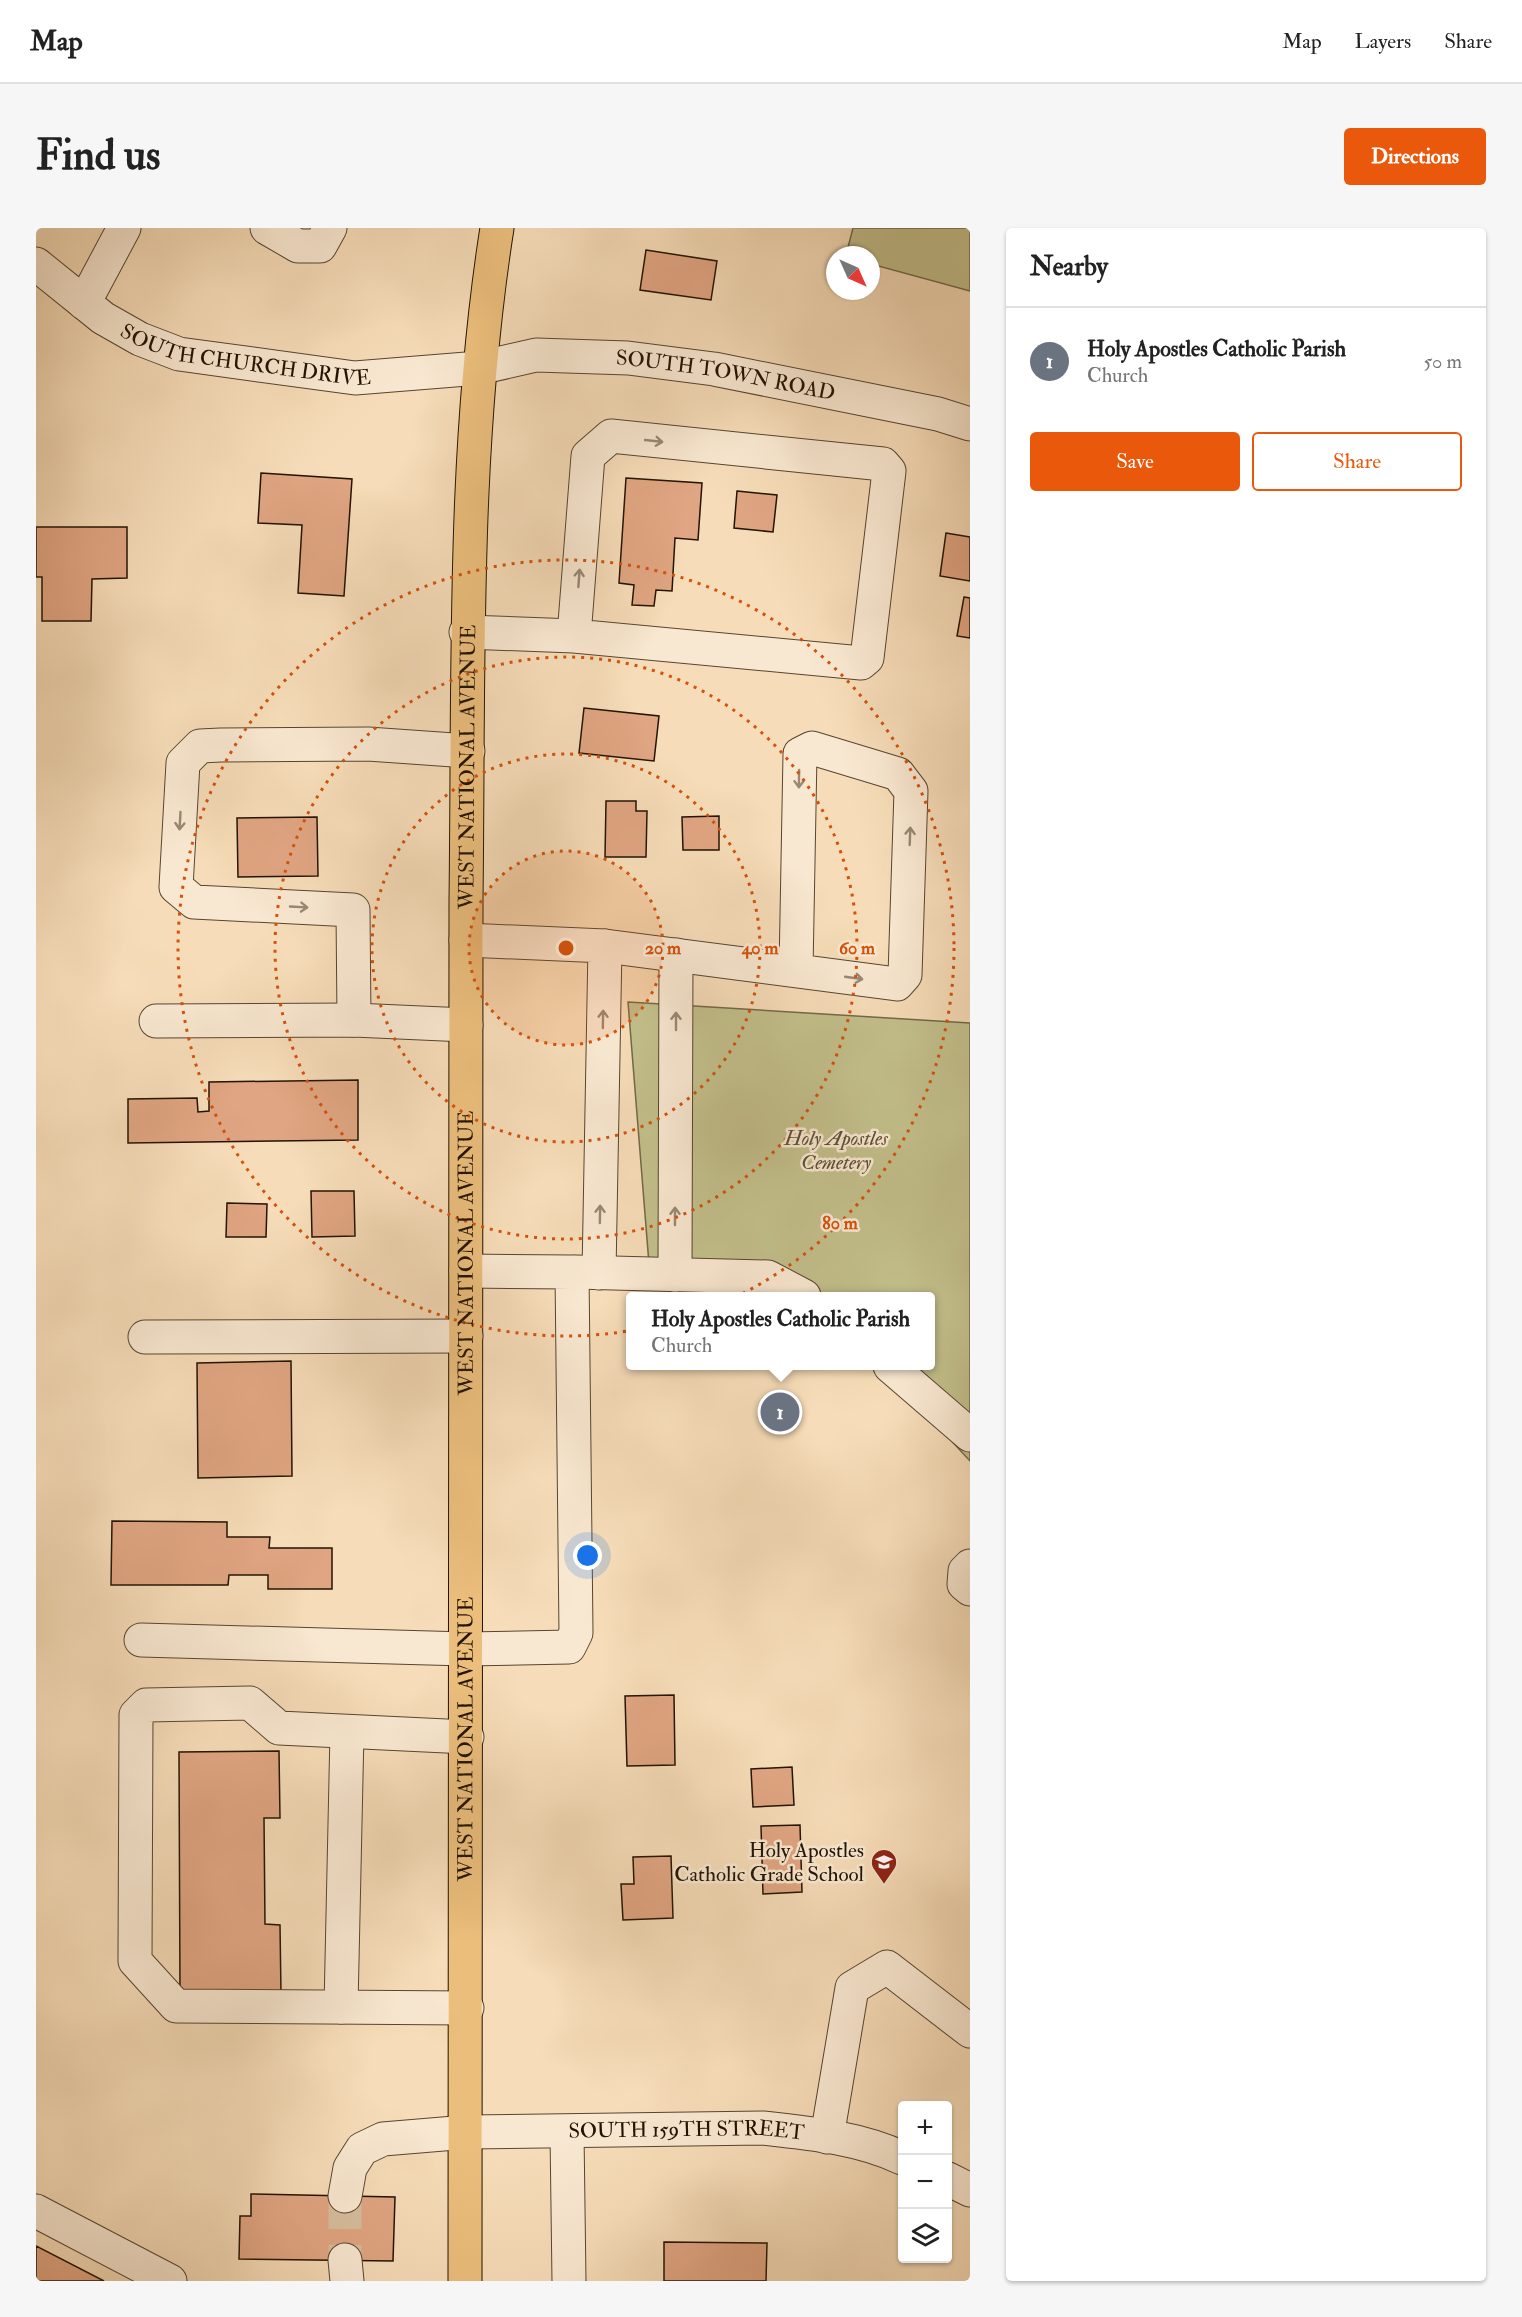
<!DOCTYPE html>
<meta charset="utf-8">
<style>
:root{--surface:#fff;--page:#f6f6f6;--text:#222;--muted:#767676;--line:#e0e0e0;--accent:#ea580c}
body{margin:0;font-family:"IM FELL Double Pica",serif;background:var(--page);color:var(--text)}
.controls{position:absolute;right:18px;bottom:18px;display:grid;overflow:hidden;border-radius:6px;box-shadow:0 2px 4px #0004}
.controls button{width:54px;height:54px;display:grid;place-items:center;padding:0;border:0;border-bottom:2px solid var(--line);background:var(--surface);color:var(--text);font:30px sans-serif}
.compass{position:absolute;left:790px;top:18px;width:54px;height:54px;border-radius:50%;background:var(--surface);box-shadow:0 2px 4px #0004;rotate:135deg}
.you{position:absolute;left:552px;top:1328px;width:21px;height:21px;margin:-15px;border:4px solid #fff;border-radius:50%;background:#1a73e8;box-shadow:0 0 0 9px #1a73e833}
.badge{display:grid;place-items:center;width:39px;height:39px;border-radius:50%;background:var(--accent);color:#fff;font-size:20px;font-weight:700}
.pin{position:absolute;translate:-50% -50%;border:3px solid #fff;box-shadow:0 2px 6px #0006}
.popup{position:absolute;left:590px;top:1064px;width:309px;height:78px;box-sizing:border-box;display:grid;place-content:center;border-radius:6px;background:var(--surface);filter:drop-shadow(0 2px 4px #0005);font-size:20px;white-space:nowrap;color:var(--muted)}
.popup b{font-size:22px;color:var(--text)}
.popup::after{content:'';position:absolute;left:50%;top:100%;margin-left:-12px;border:12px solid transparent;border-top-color:var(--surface)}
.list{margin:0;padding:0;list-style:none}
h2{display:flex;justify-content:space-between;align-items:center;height:78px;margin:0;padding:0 24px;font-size:26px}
h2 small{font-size:20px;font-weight:400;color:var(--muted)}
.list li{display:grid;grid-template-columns:39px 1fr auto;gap:18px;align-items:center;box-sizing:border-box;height:108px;padding:0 24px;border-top:2px solid var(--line)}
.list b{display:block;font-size:22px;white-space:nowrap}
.list p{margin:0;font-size:20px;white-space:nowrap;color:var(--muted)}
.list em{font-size:20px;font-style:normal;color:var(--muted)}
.actions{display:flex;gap:12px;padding:18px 24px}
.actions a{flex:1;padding:14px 0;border:2px solid var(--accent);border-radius:6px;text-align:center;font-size:21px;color:var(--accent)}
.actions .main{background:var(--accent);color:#fff}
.icon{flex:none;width:33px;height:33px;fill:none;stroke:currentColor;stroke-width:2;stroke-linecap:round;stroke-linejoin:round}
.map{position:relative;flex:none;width:934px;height:2053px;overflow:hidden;border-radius:6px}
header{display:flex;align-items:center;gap:36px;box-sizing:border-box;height:84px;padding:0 30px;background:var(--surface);border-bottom:2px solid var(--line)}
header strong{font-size:28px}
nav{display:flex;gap:33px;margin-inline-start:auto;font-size:21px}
.intro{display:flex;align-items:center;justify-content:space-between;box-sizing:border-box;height:144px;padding:0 36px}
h1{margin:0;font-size:42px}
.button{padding:15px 27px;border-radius:6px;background:var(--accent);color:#fff;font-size:21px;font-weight:700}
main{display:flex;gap:36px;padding:0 36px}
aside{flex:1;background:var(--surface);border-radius:6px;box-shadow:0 2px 4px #0004}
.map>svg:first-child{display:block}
.green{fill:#c2bf8b;stroke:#726947;stroke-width:1.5}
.building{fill:#e0a582;stroke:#221303;stroke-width:1.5}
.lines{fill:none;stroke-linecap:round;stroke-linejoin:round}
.minor-tunnel{stroke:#d6be9d;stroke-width:33;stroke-dasharray:33 16;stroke-linecap:butt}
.minor-casing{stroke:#574530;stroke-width:35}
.major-casing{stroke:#221303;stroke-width:35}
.minor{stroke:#f9e8d1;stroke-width:33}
.major{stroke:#ebbe7c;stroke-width:33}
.oneway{stroke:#988874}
.ring{fill:none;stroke:#d4520b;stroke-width:3;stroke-dasharray:3 6}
.labels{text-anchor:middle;stroke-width:5;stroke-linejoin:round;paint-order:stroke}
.street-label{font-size:21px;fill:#221303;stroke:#f9e8d1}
.park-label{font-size:21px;font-style:italic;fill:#5a4f33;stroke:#f9e8d1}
.poi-label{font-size:21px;fill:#221303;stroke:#f9e8d1;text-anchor:end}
.centre{fill:#d4520b;stroke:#f9e8d1;stroke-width:3}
.ring-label{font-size:18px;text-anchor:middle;font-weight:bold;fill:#d4520b;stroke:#f9e8d1;stroke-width:5;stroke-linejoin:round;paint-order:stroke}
</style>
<header>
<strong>Map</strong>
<nav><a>Map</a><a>Layers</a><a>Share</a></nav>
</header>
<div class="intro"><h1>Find us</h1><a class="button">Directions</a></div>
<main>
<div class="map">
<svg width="934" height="2053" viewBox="0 0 934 2053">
<rect width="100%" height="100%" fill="#f6dcb8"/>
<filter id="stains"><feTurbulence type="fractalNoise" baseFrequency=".00333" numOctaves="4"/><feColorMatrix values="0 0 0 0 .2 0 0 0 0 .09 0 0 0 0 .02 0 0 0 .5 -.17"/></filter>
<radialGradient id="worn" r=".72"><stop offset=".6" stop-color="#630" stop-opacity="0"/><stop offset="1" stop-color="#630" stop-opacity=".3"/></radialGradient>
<path class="green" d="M 817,0 L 934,0 L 934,63 L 835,36 L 835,27 L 810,27 Z
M 592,774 L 934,795 L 934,1233 L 846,1138 L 894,1138 L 894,1068 L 782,1068 L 613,1036 Z"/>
<path class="building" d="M 610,22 L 681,33 L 675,72 L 604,62 Z
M 225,245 L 316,251 L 308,368 L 262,365 L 266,297 L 222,295 Z
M 590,250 L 666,255 L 662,312 L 639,310 L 636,363 L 620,362 L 618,378 L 596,377 L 598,357 L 583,355 Z
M 701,263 L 741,267 L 737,304 L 698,300 Z
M 0,299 L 91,299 L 91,350 L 56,351 L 55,393 L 6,393 L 6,349 L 0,349 Z
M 910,305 L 934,309 L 934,353 L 904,348 Z
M 928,369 L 934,370 L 934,410 L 921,408 Z
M 548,480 L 623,488 L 618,533 L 543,525 Z
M 570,573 L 600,573 L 600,583 L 611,583 L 610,629 L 569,629 Z
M 683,588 L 683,622 L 647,622 L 646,589 Z
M 281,589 L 282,648 L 202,649 L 201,590 Z
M 322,852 L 322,912 L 92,915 L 92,871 L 161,870 L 162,884 L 173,883 L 173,854 Z
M 275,963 L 318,963 L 319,1008 L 276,1009 Z
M 191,975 L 231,976 L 230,1009 L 190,1009 Z
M 255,1133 L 256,1248 L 162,1250 L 161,1135 Z
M 76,1293 L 191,1294 L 191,1309 L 234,1309 L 233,1320 L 296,1320 L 296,1361 L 232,1361 L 232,1347 L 193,1347 L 192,1357 L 75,1357 Z
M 638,1467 L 639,1537 L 591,1538 L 589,1468 Z
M 243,1523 L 244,1590 L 228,1590 L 229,1696 L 244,1697 L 245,1766 L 144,1767 L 143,1524 Z
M 756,1539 L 758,1577 L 717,1579 L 715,1541 Z
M 764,1597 L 766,1664 L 727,1666 L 725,1598 Z
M 635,1628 L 637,1690 L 587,1692 L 585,1656 L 598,1656 L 597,1629 Z
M 215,1966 L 359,1969 L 357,2033 L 203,2031 L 204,1988 L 215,1988 Z
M 628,2014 L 731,2015 L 730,2053 L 628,2053 Z
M 0,2018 L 68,2053 L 0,2053 Z"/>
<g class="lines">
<path class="minor-tunnel" d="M 309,1968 L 309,2032"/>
<g class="minor-casing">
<g id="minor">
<path d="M 231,0 L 262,18 L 284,18 L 294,0"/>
<path id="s1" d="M 0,36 L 67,90 L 104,111 L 143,126 L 319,150 L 443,140 L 500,127 L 592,130 L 678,141 L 902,186 L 934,196"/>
<path d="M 48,75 L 88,0"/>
<path d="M 430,404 L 538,408 L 825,435 L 831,430 L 853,243 L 847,236 L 575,208 L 552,228 L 538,408"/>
<path d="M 430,712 L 569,718 L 563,1045"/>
<path d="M 569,718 L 861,756 L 869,747 L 875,563 L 862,546 L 776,520 L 764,526 L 760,742"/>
<path d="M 318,792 L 317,682 L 158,674 L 140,659 L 147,535 L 164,518 L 185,517 L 332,516 L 432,523"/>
<path d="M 120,793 L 318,792 L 430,797"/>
<path d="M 540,1044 L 732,1049 L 768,1068"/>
<path d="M 639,1047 L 640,727"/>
<path d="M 109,1109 L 430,1108"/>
<path d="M 854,1138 L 934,1207"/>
<path d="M 934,1338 L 929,1343 L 928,1356 L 934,1361"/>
<path d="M 105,1412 L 430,1421 L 533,1419 L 540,1405 L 536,1044 L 430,1043"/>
<path d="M 305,1779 L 311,1504"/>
<path d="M 431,1780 L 140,1778 L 99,1733 L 100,1487 L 110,1477 L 214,1475 L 243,1500 L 431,1509"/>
<path d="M 531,1905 L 533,2053"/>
<path d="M 791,1909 L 816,1760 L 851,1739 L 934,1803"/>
<path d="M 912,1951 L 934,1962"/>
<path id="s2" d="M 309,1968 L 314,1940 L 326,1921 L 347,1911 L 431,1904 L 727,1900 C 773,1905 824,1910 866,1930"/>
<path d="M 0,1983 L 134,2053"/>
<path d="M 309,2032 L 311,2053"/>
</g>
</g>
<g class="major-casing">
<g id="major">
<path id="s3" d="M 429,2053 L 430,672 C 433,447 426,223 461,0"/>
</g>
</g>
<use href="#minor" class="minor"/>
<use href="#major" class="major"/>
</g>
<defs><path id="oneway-shaft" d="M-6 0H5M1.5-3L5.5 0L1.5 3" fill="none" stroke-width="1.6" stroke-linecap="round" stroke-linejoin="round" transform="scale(1.5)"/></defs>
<g class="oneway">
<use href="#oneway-shaft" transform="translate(618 213) rotate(6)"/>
<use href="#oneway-shaft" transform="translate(543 350) rotate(-86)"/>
<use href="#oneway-shaft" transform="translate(763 551) rotate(91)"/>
<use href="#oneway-shaft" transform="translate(144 593) rotate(93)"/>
<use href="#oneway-shaft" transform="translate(874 608) rotate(-88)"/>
<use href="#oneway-shaft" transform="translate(263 679) rotate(3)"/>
<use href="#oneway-shaft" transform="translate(818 750) rotate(8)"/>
<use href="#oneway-shaft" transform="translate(567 791) rotate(-89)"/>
<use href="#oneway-shaft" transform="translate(640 793) rotate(-90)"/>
<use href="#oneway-shaft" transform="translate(564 986) rotate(-89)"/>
<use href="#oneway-shaft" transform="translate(639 988) rotate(-90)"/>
</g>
<circle cx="530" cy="720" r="97" fill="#d4520b" fill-opacity=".12"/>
<g class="ring">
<circle cx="530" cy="720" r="97"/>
<circle cx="530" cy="720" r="194"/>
<circle cx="530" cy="720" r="291"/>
<circle cx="530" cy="720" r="388"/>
</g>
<defs>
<g id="school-pin" transform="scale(1.35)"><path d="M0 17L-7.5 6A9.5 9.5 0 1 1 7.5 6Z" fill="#8f2418" stroke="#f9e8d1"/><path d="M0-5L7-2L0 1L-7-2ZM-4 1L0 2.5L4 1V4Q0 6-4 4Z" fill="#fff"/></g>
</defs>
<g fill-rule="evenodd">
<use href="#school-pin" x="848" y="1634"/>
</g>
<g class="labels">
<g class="street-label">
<text dy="7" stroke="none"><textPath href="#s1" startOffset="236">SOUTH CHURCH DRIVE</textPath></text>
<text dy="7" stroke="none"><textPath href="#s1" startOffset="722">SOUTH TOWN ROAD</textPath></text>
<text dy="7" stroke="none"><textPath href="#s3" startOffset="1514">WEST NATIONAL AVENUE</textPath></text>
<text dy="7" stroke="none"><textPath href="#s3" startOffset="1028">WEST NATIONAL AVENUE</textPath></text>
<text dy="7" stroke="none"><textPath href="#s3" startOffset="542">WEST NATIONAL AVENUE</textPath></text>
<text dy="7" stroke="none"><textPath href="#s2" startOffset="378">SOUTH 159TH STREET</textPath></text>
</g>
<g class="park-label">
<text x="800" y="917">Holy Apostles<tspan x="800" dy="24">Cemetery</tspan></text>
</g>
<g class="poi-label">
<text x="828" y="1629">Holy Apostles<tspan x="828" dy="24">Catholic Grade School</tspan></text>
</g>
</g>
<circle cx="530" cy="720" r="9" class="centre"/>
<g class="ring-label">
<text x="627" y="726">20 m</text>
<text x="724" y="726">40 m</text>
<text x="821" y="726">60 m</text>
<text x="804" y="1001">80 m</text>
</g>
<rect width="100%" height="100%" filter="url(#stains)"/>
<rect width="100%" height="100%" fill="url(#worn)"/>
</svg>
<div class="controls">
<button>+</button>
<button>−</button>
<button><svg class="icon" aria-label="layers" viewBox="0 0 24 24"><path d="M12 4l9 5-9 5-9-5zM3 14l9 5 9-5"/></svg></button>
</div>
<svg class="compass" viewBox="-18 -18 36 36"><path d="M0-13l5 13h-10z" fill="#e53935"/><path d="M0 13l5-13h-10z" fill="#767676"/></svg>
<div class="you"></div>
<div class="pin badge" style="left:744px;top:1184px;background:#6b7280">1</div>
<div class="popup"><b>Holy Apostles Catholic Parish</b>Church</div>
</div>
<aside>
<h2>Nearby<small></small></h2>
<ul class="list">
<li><span class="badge" style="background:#6b7280">1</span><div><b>Holy Apostles Catholic Parish</b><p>Church</p></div><em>50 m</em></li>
</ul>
<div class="actions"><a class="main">Save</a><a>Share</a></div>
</aside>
</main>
